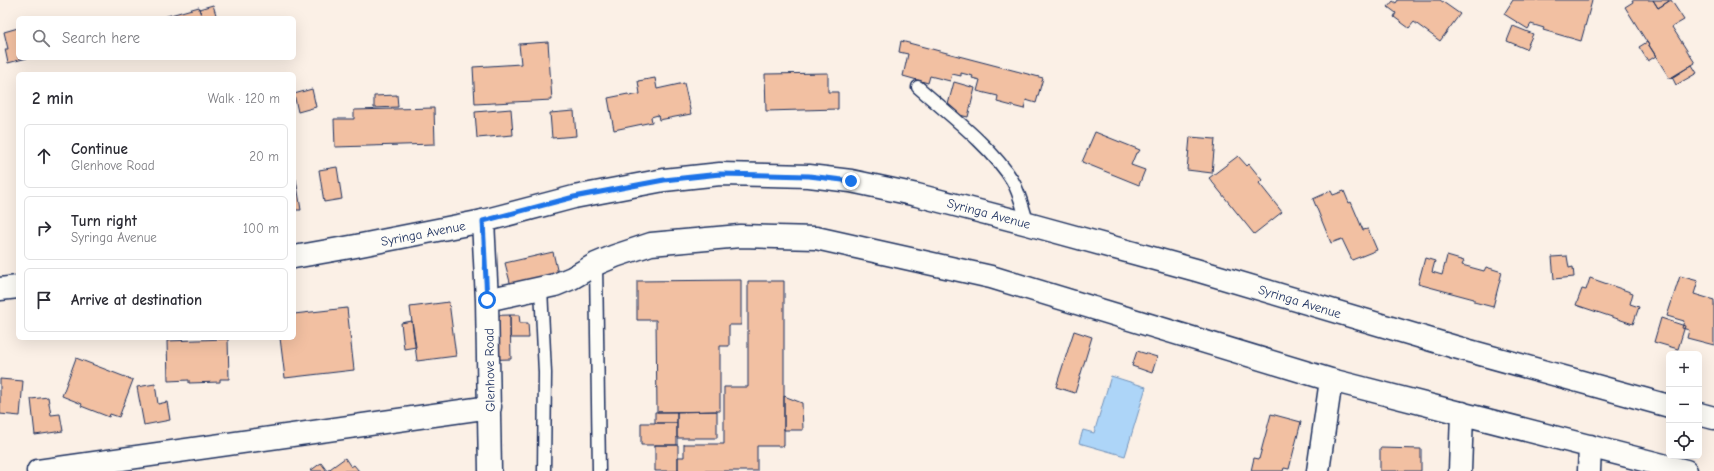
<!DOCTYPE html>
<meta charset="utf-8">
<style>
:root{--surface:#fff;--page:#f7f7f7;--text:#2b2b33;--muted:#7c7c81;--line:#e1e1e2}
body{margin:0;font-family:"Comic Neue",sans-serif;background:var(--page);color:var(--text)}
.controls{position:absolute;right:12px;bottom:12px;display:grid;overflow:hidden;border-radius:6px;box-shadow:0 4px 16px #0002}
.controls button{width:36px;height:36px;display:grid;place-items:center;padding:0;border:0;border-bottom:1px solid var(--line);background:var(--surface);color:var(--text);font:20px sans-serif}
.stop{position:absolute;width:12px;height:12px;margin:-9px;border:3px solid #1a73e8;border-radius:50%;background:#fff}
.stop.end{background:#1a73e8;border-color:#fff;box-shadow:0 1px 4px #0008}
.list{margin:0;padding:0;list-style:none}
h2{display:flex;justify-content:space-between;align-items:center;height:52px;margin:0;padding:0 16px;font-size:17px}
h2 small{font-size:13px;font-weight:400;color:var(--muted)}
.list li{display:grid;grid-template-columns:26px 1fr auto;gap:12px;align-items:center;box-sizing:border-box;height:64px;margin:0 8px 8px;padding:0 8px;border:1px solid var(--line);border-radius:6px}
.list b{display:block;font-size:15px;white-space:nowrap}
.list p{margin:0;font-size:13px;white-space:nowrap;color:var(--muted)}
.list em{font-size:13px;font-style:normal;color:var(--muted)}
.icon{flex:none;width:22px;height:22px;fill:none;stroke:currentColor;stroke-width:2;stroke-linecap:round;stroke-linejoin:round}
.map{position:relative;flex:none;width:1714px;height:471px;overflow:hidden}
.search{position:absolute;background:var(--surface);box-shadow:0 4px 16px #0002;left:16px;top:16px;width:280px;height:44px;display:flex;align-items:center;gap:10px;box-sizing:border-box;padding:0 14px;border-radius:6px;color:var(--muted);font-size:15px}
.panel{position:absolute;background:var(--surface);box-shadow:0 4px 16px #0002;left:16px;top:72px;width:280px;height:268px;border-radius:6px}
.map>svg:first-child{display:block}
.water{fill:#add5f8;stroke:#7393ba}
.building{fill:#f2c0a2;stroke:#1b2f5e}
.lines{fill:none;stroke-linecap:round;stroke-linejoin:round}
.lane-casing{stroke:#1b2f5e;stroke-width:15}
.street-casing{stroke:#1b2f5e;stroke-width:25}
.secondary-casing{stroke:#1b2f5e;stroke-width:25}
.lane{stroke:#fdfcf7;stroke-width:12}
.street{stroke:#fdfcf7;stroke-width:22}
.secondary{stroke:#fdfcf7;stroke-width:22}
.route{stroke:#1a73e8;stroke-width:5}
.labels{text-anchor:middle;stroke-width:4;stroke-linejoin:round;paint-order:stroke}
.street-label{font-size:13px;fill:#1b2f5e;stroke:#fdfcf7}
</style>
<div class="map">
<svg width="1714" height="471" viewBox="0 0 1714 471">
<rect width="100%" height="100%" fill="#fbf0e6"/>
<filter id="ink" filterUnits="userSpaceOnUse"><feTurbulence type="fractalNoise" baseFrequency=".025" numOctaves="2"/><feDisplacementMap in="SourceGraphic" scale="8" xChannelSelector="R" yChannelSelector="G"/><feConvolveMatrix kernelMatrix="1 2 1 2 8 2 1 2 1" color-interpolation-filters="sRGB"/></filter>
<g filter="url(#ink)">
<path class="water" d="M 1111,376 L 1146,387 L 1125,456 L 1079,443 L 1083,430 L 1094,433 Z"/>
<path class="building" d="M 1398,0 L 1440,0 L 1460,14 L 1440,41 L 1414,22 L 1409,28 L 1394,17 L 1396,13 L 1388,7 L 1393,1 L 1396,3 Z
M 1513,0 L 1589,0 L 1592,1 L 1581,41 L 1543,30 L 1544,28 L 1531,24 L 1528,29 L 1504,14 Z
M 1632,0 L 1653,0 L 1658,8 L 1671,0 L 1684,20 L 1672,27 L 1695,63 L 1670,79 L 1625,7 L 1633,2 Z
M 1653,0 L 1669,0 L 1669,1 L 1658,8 Z
M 213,5 L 217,18 L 202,18 L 199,9 Z
M 199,7 L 202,18 L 160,18 Z
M 1513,26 L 1533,34 L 1526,49 L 1507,41 Z
M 18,28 L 18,58 L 27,58 L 8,63 L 5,49 L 8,49 L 4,32 Z
M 901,41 L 1043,78 L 1036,103 L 1026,100 L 1024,109 L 997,102 L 998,96 L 977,91 L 980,80 L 972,78 L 973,76 L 961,73 L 961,76 L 952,74 L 950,81 L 930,76 L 928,83 L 903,76 L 908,54 L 899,52 Z
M 548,42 L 552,100 L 475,104 L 473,67 L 521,64 L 519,44 Z
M 1647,42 L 1656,56 L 1648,61 L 1639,47 Z
M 1692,65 L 1697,73 L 1676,85 L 1672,77 Z
M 828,73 L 828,92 L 838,92 L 838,109 L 766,111 L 765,74 Z
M 655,78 L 657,89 L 684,83 L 691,114 L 659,120 L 658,115 L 651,117 L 652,122 L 614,130 L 608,98 L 628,94 L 629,96 L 640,94 L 638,81 Z
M 954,82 L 975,88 L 968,117 L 946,112 Z
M 312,89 L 316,107 L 298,112 L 294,94 Z
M 397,95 L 398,107 L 374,108 L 374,96 Z
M 434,108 L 435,144 L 335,147 L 334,119 L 354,119 L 354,110 Z
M 511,109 L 513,135 L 477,138 L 475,112 Z
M 574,111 L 576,136 L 552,138 L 550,113 Z
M 1095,132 L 1140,150 L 1138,153 L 1136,153 L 1131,165 L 1145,170 L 1139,185 L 1082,162 Z
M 1190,137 L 1215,139 L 1212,173 L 1187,170 Z
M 1238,156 L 1247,166 L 1249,164 L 1262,180 L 1259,183 L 1282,212 L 1254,234 L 1209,178 Z
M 337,167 L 342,199 L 324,202 L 319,170 Z
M 296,179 L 301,210 L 294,210 L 294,180 Z
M 1331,191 L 1333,195 L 1344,191 L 1349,203 L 1351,202 L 1363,230 L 1368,229 L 1377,250 L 1352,260 L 1342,239 L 1331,243 L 1313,199 Z
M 553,252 L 558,274 L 511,286 L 505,263 Z
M 1447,256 L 1464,261 L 1462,265 L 1484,271 L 1486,267 L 1502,272 L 1493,307 L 1474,302 L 1474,299 L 1418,284 L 1425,258 L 1435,261 L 1432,272 L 1442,275 Z
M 1567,256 L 1569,268 L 1573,267 L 1574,277 L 1554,279 L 1552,257 Z
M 1680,276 L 1698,281 L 1694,294 L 1714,300 L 1714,345 L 1687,338 L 1689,330 L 1682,328 L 1684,321 L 1667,316 Z
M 1590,278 L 1633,293 L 1630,304 L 1639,307 L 1633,324 L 1576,305 L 1582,289 L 1586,290 Z
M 741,280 L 741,325 L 729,325 L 729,346 L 720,346 L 720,411 L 657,412 L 656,320 L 637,320 L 637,281 Z
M 748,281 L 784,281 L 784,446 L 757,446 L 757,471 L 678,471 L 678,457 L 684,457 L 684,444 L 724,444 L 724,387 L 748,387 Z
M 449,302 L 456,356 L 417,361 L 410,307 Z
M 347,308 L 354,370 L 285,378 L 280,338 L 294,338 L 294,314 Z
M 510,315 L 519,315 L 520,323 L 528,323 L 529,338 L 510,338 Z
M 510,315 L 511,359 L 477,360 L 476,316 Z
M 1661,318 L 1685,326 L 1678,349 L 1654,342 Z
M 412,321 L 416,347 L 404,349 L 401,323 Z
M 1074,331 L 1092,337 L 1075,393 L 1056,387 Z
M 228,339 L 229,379 L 220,379 L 220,382 L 189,383 L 189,380 L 168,381 L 167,341 Z
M 1137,351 L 1157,357 L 1152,373 L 1132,366 Z
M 76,358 L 133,380 L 119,417 L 110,414 L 109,417 L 81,406 L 82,404 L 62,396 Z
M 0,379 L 23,381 L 20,416 L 0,414 Z
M 155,384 L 158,404 L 167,402 L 170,420 L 144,425 L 137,387 Z
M 784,396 L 802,403 L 803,430 L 784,430 Z
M 48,397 L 51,415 L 60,414 L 63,431 L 35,435 L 31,399 Z
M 717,411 L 717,438 L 677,438 L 677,412 Z
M 655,412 L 677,412 L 677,423 L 655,423 Z
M 1271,414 L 1301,422 L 1289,469 L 1284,468 L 1283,471 L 1251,471 L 1254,458 L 1259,459 Z
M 641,423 L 677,423 L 677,445 L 641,445 Z
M 655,445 L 678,445 L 678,471 L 655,471 Z
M 1380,448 L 1421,449 L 1421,471 L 1380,471 Z
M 345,458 L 351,467 L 354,465 L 359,471 L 327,471 Z
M 321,463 L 327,471 L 310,471 Z"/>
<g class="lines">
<g class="lane-casing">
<path id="lane" d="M 918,87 C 946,112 993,148 1012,180 C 1020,193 1023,210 1028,224
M 596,264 L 599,471
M 541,288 L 545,373 L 544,471"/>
</g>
<g class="street-casing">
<path id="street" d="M 483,221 L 487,300 L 490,471
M 487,300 L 555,285 L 572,278 L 596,264 L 615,256 L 651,244 L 740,236 L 816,238 L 991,277 L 1331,380 L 1686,471
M 38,471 L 490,407
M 1318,471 L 1331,380
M 1460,471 L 1462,413
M 1589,471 L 1590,446"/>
</g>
<g class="secondary-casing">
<path id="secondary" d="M 294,257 L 356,246 L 483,221 L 574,197 L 664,180 L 720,174 L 809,176 L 851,181 L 917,195 L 1028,224 L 1196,270 L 1455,347 L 1669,406
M 0,289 L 18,287
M 1699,414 L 1714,418"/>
</g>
<use href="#lane" class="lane"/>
<use href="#street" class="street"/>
<use href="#secondary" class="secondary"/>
</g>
</g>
<g class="lines" filter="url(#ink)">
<path class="route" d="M 487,300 L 483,221 L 574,197 L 664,180 L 720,174 L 809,176 L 851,181"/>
</g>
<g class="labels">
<g class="street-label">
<text transform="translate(989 213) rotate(15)" y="5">Syringa Avenue</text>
<text transform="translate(423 233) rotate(-11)" y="5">Syringa Avenue</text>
<text transform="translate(1300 301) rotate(17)" y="5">Syringa Avenue</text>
<text transform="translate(489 370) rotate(-91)" y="5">Glenhove Road</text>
</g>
</g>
</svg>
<div class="controls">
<button>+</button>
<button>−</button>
<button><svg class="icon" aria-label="locate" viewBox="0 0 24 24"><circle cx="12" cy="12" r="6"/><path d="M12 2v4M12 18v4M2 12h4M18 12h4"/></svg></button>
</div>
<div class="stop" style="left:487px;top:300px"></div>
<div class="stop end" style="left:851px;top:181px"></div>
<div class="search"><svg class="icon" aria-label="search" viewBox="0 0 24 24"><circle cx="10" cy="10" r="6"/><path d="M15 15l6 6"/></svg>Search here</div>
<section class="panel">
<h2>2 min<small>Walk · 120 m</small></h2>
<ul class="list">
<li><svg class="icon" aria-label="ahead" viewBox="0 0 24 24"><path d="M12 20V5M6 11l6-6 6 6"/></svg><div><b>Continue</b><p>Glenhove Road</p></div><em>20 m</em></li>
<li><svg class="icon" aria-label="right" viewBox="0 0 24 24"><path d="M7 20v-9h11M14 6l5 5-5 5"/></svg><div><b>Turn right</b><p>Syringa Avenue</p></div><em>100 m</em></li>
<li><svg class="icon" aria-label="arrive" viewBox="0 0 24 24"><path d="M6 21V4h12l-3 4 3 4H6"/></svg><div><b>Arrive at destination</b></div></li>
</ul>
</section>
</div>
